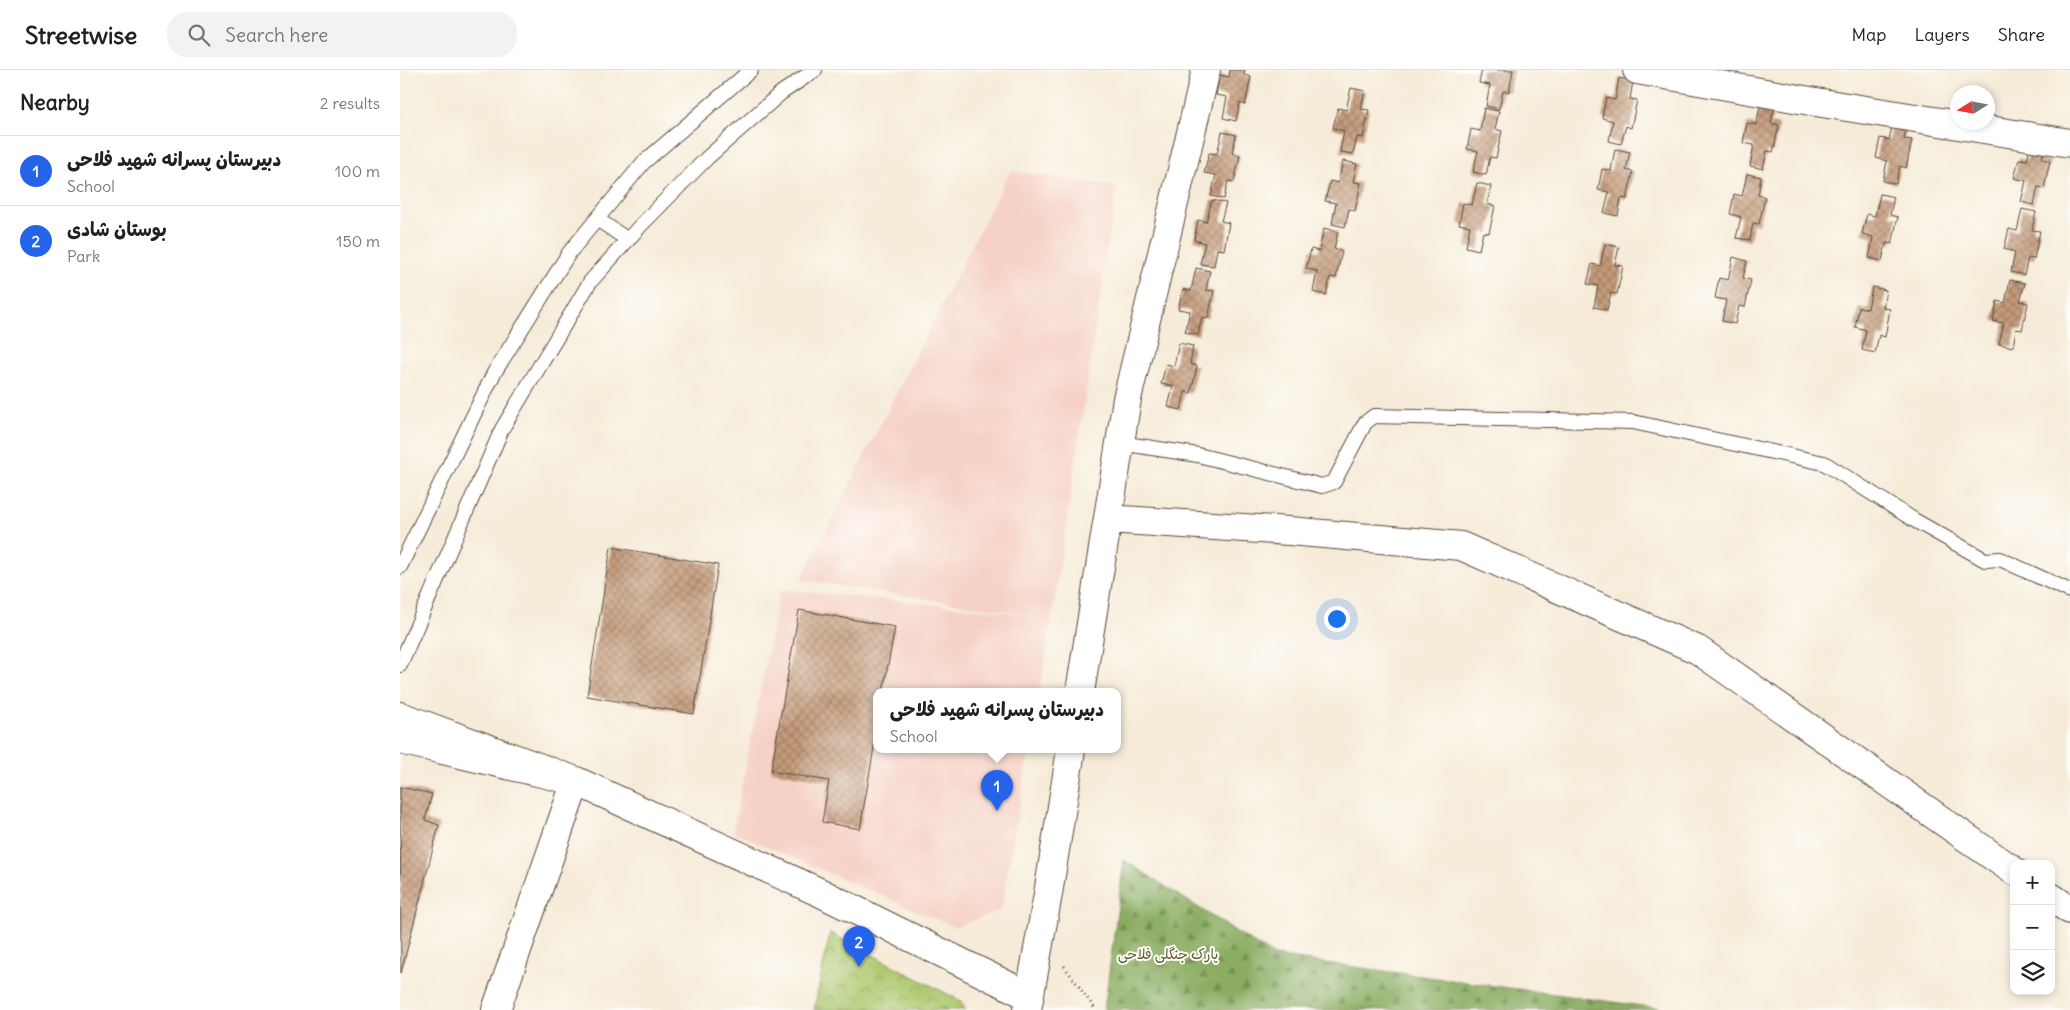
<!DOCTYPE html>
<meta charset="utf-8">
<style>
:root{--surface:#fff;--page:#f2f2f2;--text:#222;--muted:#767676;--line:#e0e0e0;--accent:#2563eb}
body{margin:0;font-family:Delius,"Playpen Sans Arabic",sans-serif;background:var(--page);color:var(--text)}
.controls{position:absolute;right:15px;bottom:15px;display:grid;overflow:hidden;border-radius:10px;box-shadow:0 2px 8px #0003}
.controls button{width:45px;height:45px;display:grid;place-items:center;padding:0;border:0;border-bottom:1px solid var(--line);background:var(--surface);color:var(--text);font:25px sans-serif}
.compass{position:absolute;left:1550px;top:15px;width:45px;height:45px;border-radius:50%;background:var(--surface);box-shadow:0 2px 8px #0003;rotate:259deg}
.you{position:absolute;left:936px;top:548px;width:18px;height:18px;margin:-12px;border:4px solid #fff;border-radius:50%;background:#1a73e8;box-shadow:0 0 0 8px #1a73e833}
.badge{display:grid;place-items:center;width:32px;height:32px;border-radius:50%;background:var(--accent);color:#fff;font-size:16px;font-weight:700}
.pin{position:absolute;translate:-50% -41px;filter:drop-shadow(0 1px 2px #0008)}
.pin::after{content:'';position:absolute;top:26px;width:18px;height:15px;background:inherit;clip-path:polygon(0 0,100% 0,50% 100%)}
.popup{position:absolute;left:473px;top:618px;width:248px;height:65px;box-sizing:border-box;display:grid;place-content:center;border-radius:10px;background:var(--surface);filter:drop-shadow(0 1px 4px #0005);font-size:16px;white-space:nowrap;color:var(--muted)}
.popup b{font-size:19px;color:var(--text)}
.popup::after{content:'';position:absolute;left:50%;top:100%;margin-left:-10px;border:10px solid transparent;border-top-color:var(--surface)}
.list{margin:0;padding:0;list-style:none}
h2{display:flex;justify-content:space-between;align-items:center;height:65px;margin:0;padding:0 20px;font-size:21px}
h2 small{font-size:16px;font-weight:400;color:var(--muted)}
.list li{display:grid;grid-template-columns:32px 1fr auto;gap:15px;align-items:center;box-sizing:border-box;height:70px;padding:0 20px;border-top:1px solid var(--line)}
.list b{display:block;font-size:19px;white-space:nowrap}
.list p{margin:0;font-size:16px;white-space:nowrap;color:var(--muted)}
.list em{font-size:16px;font-style:normal;color:var(--muted)}
.icon{flex:none;width:28px;height:28px;fill:none;stroke:currentColor;stroke-width:2;stroke-linecap:round;stroke-linejoin:round}
.map{position:relative;flex:none;width:1670px;height:940px;overflow:hidden}
header{display:flex;align-items:center;gap:30px;box-sizing:border-box;height:70px;padding:0 25px;background:var(--surface);border-bottom:1px solid var(--line)}
header strong{font-size:24px}
nav{display:flex;gap:28px;margin-inline-start:auto;font-size:18px}
.search{width:350px;height:45px;background:var(--page);display:flex;align-items:center;gap:12px;box-sizing:border-box;padding:0 18px;border-radius:20px;color:var(--muted);font-size:19px}
main{display:flex}
aside{flex:1;background:var(--surface)}
.map>svg:first-child{display:block}
.built{fill:#f6d1c5}
.forest{fill:url(#forest-firs);stroke:#626c40}
.park{fill:url(#park-crowns);stroke:#747a46}
.building{fill:url(#building-cross-hatch)}
.lines{fill:none;stroke-linecap:round;stroke-linejoin:round}
.lane-casing{stroke:#57473a;stroke-width:16}
.street-casing{stroke:#57473a;stroke-width:30}
.path{stroke:#57473a;stroke-width:3;stroke-dasharray:1 4;stroke-linecap:butt}
.lane{stroke:#fff;stroke-width:14}
.street{stroke:#fff;stroke-width:28}
.labels{text-anchor:middle;stroke-width:4;stroke-linejoin:round;paint-order:stroke}
.park-label{font-size:14px;fill:#5d5a36;stroke:#fdfcf7}
</style>
<header>
<strong>Streetwise</strong>
<div class="search"><svg class="icon" aria-label="search" viewBox="0 0 24 24"><circle cx="10" cy="10" r="6"/><path d="M15 15l6 6"/></svg>Search here</div>
<nav><a>Map</a><a>Layers</a><a>Share</a></nav>
</header>
<main>
<aside>
<h2>Nearby<small>2 results</small></h2>
<ul class="list">
<li><span class="badge">1</span><div><b>دبیرستان پسرانه شهید فلاحی</b><p>School</p></div><em>100 m</em></li>
<li><span class="badge">2</span><div><b>بوستان شادی</b><p>Park</p></div><em>150 m</em></li>
</ul>
</aside>
<div class="map">
<svg width="1670" height="940" viewBox="0 0 1670 940">
<defs>
<pattern id="forest-firs" width="22" height="20" patternUnits="userSpaceOnUse" patternTransform="scale(1.25)"><rect width="22" height="20" fill="#8aad62"/><path d="M5 1l3.5 6h-7zM16 11l3.5 6h-7z" fill="#728d50"/></pattern>
<pattern id="park-crowns" width="20" height="18" patternUnits="userSpaceOnUse" patternTransform="scale(1.25)"><rect width="20" height="18" fill="#adc96f"/><path d="M2 6a3 3 0 1 1 6 0M12 15a3 3 0 1 1 6 0" fill="none" stroke="#8ea35b"/></pattern>
<pattern id="building-cross-hatch" width="8" height="8" patternUnits="userSpaceOnUse" patternTransform="scale(1.25)"><rect width="8" height="8" fill="#c59b7b"/><path d="M0 0l8 8M0 8l8-8" fill="none" stroke="#a17f64"/></pattern>
</defs>
<rect width="100%" height="100%" fill="#fdfcf7"/>
<filter id="ink" filterUnits="userSpaceOnUse"><feTurbulence type="fractalNoise" baseFrequency=".02" numOctaves="2"/><feDisplacementMap in="SourceGraphic" scale="10" xChannelSelector="R" yChannelSelector="G"/><feConvolveMatrix kernelMatrix="1 2 1 2 8 2 1 2 1" color-interpolation-filters="sRGB"/></filter>
<filter id="wash" filterUnits="userSpaceOnUse"><feTurbulence type="fractalNoise" baseFrequency=".0096" numOctaves="4" result="noise"/><feDisplacementMap in="SourceGraphic" scale="20" xChannelSelector="R" yChannelSelector="G"/><feGaussianBlur stdDeviation="1.12" result="paint"/><feColorMatrix in="noise" values="0 0 0 0 0 0 0 0 0 0 0 0 0 0 0 0 0 1.4 0 .05"/><feComposite in="paint" operator="in"/></filter>
<g filter="url(#wash)">
<rect width="100%" height="100%" fill="#f6ebd8"/>
<path class="built" d="M 610,101 L 717,117 L 652,547 L 639,622 L 477,622 L 477,680 L 629,680 L 601,840 L 555,857 L 333,762 L 380,519 L 636,545 L 401,510 Z"/>
<path class="forest" d="M 724,790 L 874,886 L 1272,940 L 704,940 Z"/>
<path class="park" d="M 430,863 L 561,931 L 565,940 L 414,940 Z"/>
<g id="blocks">
<path class="building" d="M 830,0 L 845,0 L 844,5 L 851,7 L 845,35 L 840,33 L 836,51 L 823,48 L 827,27 L 816,25 L 820,5 L 829,7 Z
M 1082,0 L 1113,0 L 1109,22 L 1103,21 L 1099,39 L 1086,36 L 1090,15 L 1079,13 Z
M 1219,8 L 1233,11 L 1230,29 L 1237,30 L 1231,58 L 1226,56 L 1221,74 L 1209,71 L 1213,51 L 1202,48 L 1206,28 L 1215,30 Z
M 951,18 L 965,21 L 961,39 L 969,40 L 963,68 L 957,67 L 953,84 L 940,82 L 944,61 L 933,58 L 938,38 L 946,40 Z
M 1361,32 L 1375,35 L 1371,53 L 1379,55 L 1373,82 L 1367,81 L 1363,99 L 1350,96 L 1354,75 L 1343,73 L 1347,53 L 1356,55 Z
M 1084,38 L 1099,41 L 1095,59 L 1102,61 L 1096,88 L 1090,87 L 1086,105 L 1073,102 L 1078,81 L 1067,79 L 1071,59 L 1080,61 Z
M 1494,48 L 1508,51 L 1504,69 L 1512,70 L 1506,98 L 1500,96 L 1496,114 L 1483,111 L 1487,91 L 1476,88 L 1480,68 L 1489,70 Z
M 822,62 L 836,65 L 832,83 L 840,85 L 834,112 L 828,111 L 824,129 L 811,126 L 816,105 L 804,103 L 809,83 L 817,84 Z
M 1632,68 L 1646,71 L 1642,89 L 1650,91 L 1644,118 L 1638,117 L 1634,135 L 1621,132 L 1626,111 L 1614,108 L 1619,89 L 1627,90 Z
M 1215,79 L 1230,82 L 1226,100 L 1233,102 L 1227,129 L 1221,128 L 1218,146 L 1204,143 L 1209,122 L 1198,120 L 1202,99 L 1211,101 Z
M 943,91 L 957,94 L 953,112 L 961,113 L 955,141 L 949,139 L 945,157 L 932,154 L 936,133 L 925,131 L 930,111 L 938,113 Z
M 1347,104 L 1361,107 L 1358,125 L 1365,127 L 1359,154 L 1353,153 L 1350,170 L 1336,168 L 1341,147 L 1330,144 L 1334,124 L 1342,126 Z
M 1077,113 L 1091,116 L 1087,134 L 1095,136 L 1089,163 L 1083,162 L 1079,180 L 1066,177 L 1070,156 L 1059,154 L 1063,133 L 1072,135 Z
M 1480,124 L 1494,127 L 1490,145 L 1498,147 L 1492,174 L 1486,173 L 1482,191 L 1469,188 L 1473,167 L 1462,164 L 1467,144 L 1475,146 Z
M 812,130 L 826,133 L 821,151 L 829,153 L 824,180 L 817,179 L 814,196 L 800,194 L 805,173 L 794,170 L 798,150 L 806,152 Z
M 1622,139 L 1636,142 L 1632,160 L 1640,161 L 1634,189 L 1628,188 L 1624,205 L 1611,202 L 1615,182 L 1604,179 L 1609,159 L 1617,161 Z
M 924,158 L 938,162 L 934,179 L 942,181 L 936,208 L 930,207 L 926,225 L 913,222 L 917,201 L 906,199 L 911,179 L 919,181 Z
M 1205,174 L 1219,177 L 1215,195 L 1223,196 L 1217,224 L 1211,223 L 1207,240 L 1194,237 L 1198,216 L 1187,214 L 1192,194 L 1200,196 Z
M 1333,187 L 1347,191 L 1343,208 L 1351,210 L 1345,237 L 1339,236 L 1335,254 L 1322,251 L 1326,230 L 1315,228 L 1319,208 L 1328,210 Z
M 796,198 L 810,201 L 806,220 L 814,221 L 808,248 L 802,247 L 798,265 L 785,262 L 790,241 L 778,239 L 783,219 L 791,221 Z
M 1610,210 L 1625,213 L 1620,231 L 1628,233 L 1622,260 L 1616,259 L 1613,277 L 1599,274 L 1604,253 L 1593,251 L 1597,231 L 1605,233 Z
M 1472,217 L 1486,220 L 1483,238 L 1490,239 L 1485,267 L 1479,265 L 1475,283 L 1462,280 L 1466,260 L 1455,257 L 1459,237 L 1468,239 Z
M 779,273 L 793,276 L 790,294 L 797,296 L 791,323 L 785,322 L 781,340 L 768,337 L 773,316 L 761,314 L 766,294 L 774,296 Z
M 211,477 L 318,495 L 294,644 L 187,626 Z
M 399,540 L 495,557 L 483,622 L 477,622 L 477,660 L 460,759 L 422,752 L 429,711 L 371,701 Z
M 0,717 L 32,724 L 25,750 L 39,755 L 1,903 Z"/>
</g>
</g>
<g filter="url(#ink)">
<use href="#blocks" fill-opacity="0" stroke="#57473a" stroke-width="1"/>
<g class="lines">
<g class="lane-casing">
<path id="lane" d="M 197,149 L 228,170
M 720,373 L 798,385 L 922,416 L 934,412 L 965,353 L 974,346 L 1233,352 L 1424,393 L 1514,450 L 1585,490 L 1600,489 L 1670,521
M 0,497 L 94,303 L 169,183 L 243,93 L 351,0
M 0,595 L 102,359 L 190,212 L 241,155 L 307,88 L 381,23 L 415,0"/>
</g>
<g class="street-casing">
<path id="street" d="M 1237,0 L 1416,32 L 1670,73
M 708,449 L 889,461 L 1061,476 L 1298,580 L 1614,801
M 680,622 L 727,329 L 806,0
M 0,646 L 176,711 L 0,670
M 1651,827 L 1670,840
M 96,940 L 176,711 L 421,823 L 629,926
M 627,940 L 648,824 L 671,680"/>
</g>
<path class="path" d="M 664,896 L 696,940"/>
<use href="#lane" class="lane"/>
<use href="#street" class="street"/>
</g>
</g>
<g class="labels">
<g class="park-label">
<text x="768" y="889">پارک جنگلی فلاحی</text>
</g>
</g>
</svg>
<div class="controls">
<button>+</button>
<button>−</button>
<button><svg class="icon" aria-label="layers" viewBox="0 0 24 24"><path d="M12 4l9 5-9 5-9-5zM3 14l9 5 9-5"/></svg></button>
</div>
<svg class="compass" viewBox="-18 -18 36 36"><path d="M0-13l5 13h-10z" fill="#e53935"/><path d="M0 13l5-13h-10z" fill="#767676"/></svg>
<div class="you"></div>
<div class="pin badge" style="left:597px;top:741px">1</div>
<div class="popup"><b>دبیرستان پسرانه شهید فلاحی</b>School</div>
<div class="pin badge" style="left:459px;top:897px">2</div>
</div>
</main>
